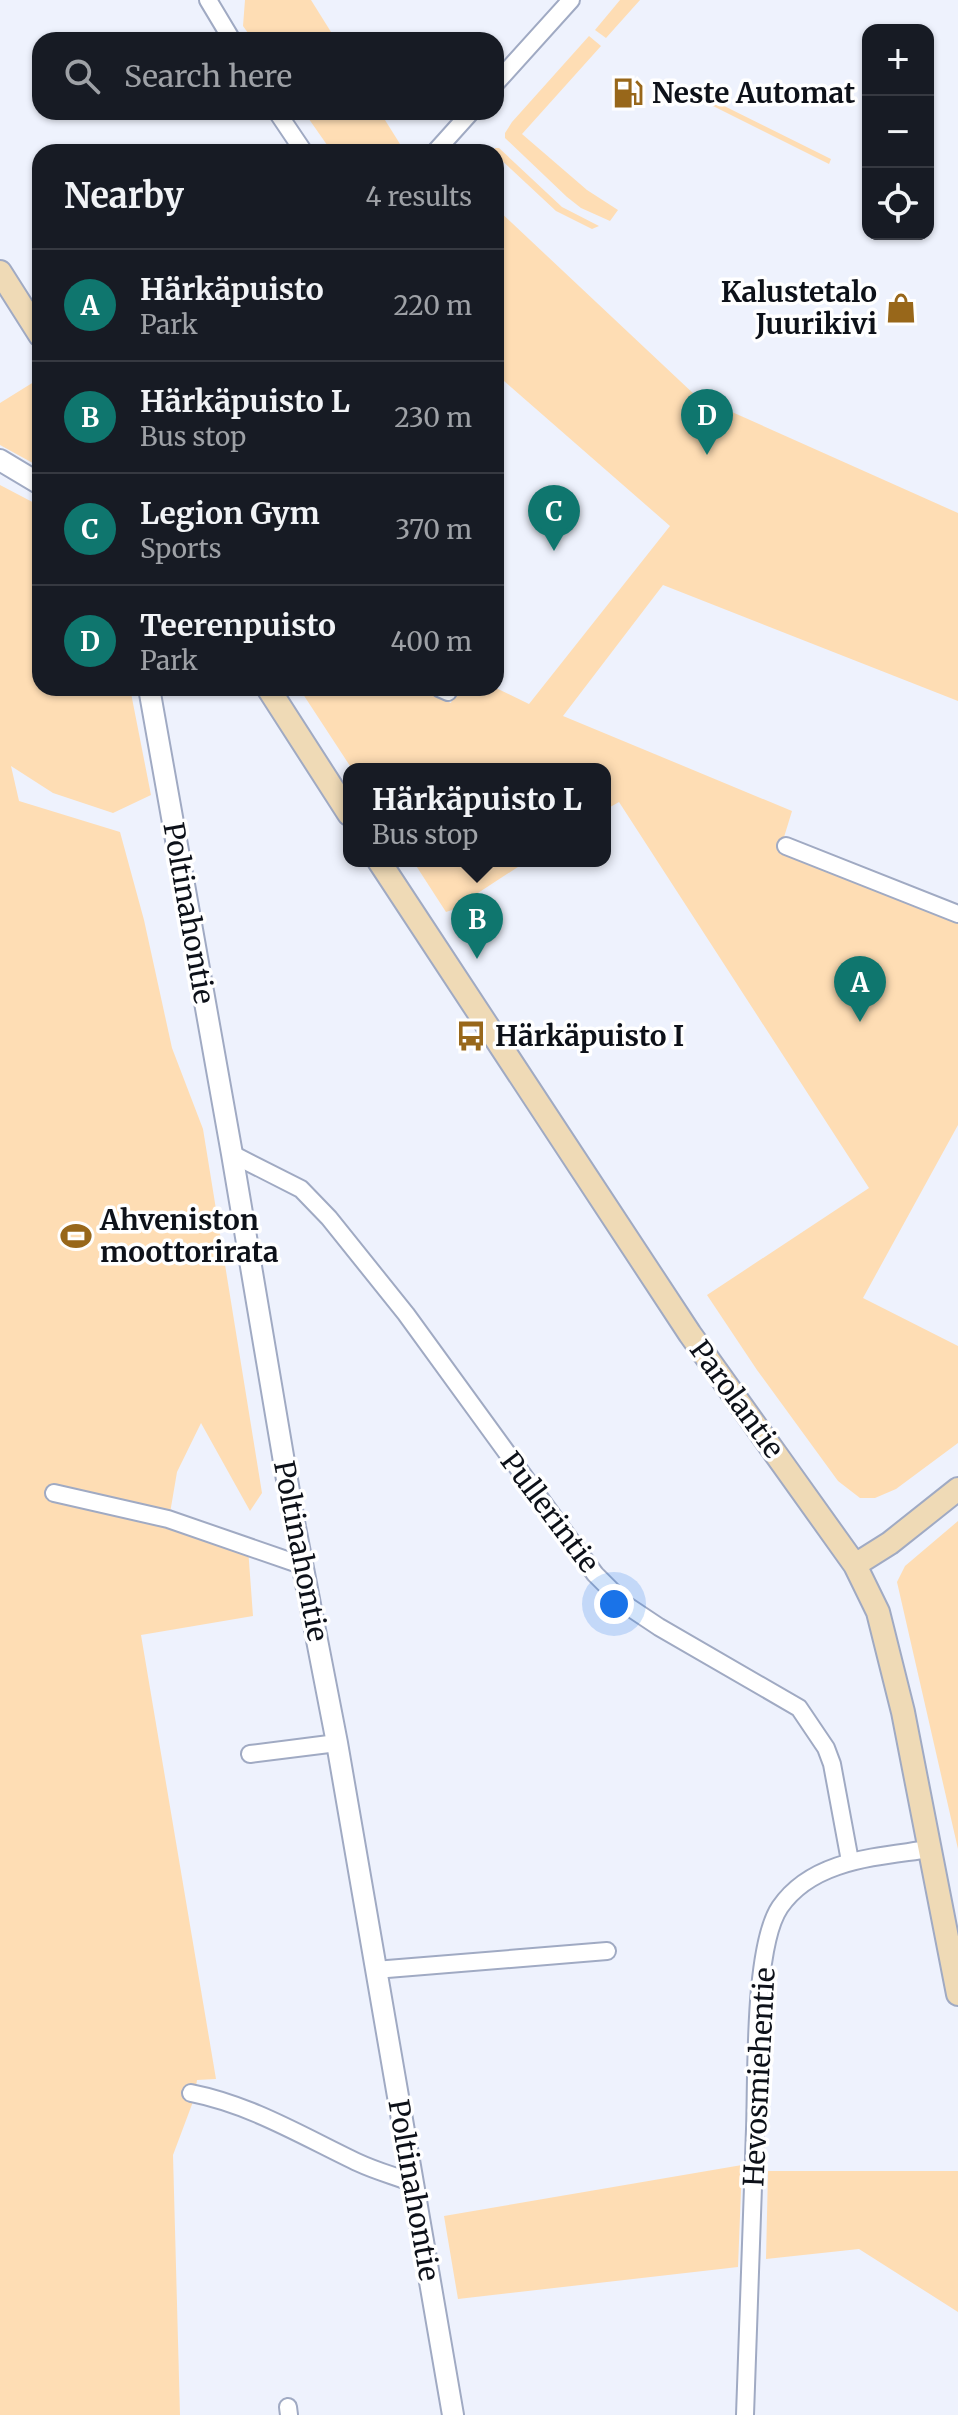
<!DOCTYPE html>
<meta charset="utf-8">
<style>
:root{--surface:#171b24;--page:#242831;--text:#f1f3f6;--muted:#9ea1a6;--line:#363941;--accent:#0f766e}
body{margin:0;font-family:Merriweather,serif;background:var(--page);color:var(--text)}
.controls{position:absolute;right:24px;top:24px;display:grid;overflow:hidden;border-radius:16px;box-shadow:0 2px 6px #0004}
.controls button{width:72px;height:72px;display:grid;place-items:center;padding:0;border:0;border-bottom:2px solid var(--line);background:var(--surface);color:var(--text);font:40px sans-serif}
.you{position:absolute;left:614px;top:1604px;width:28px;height:28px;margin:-20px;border:6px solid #fff;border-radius:50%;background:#1a73e8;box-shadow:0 0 0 12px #1a73e833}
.badge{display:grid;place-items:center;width:52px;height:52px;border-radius:50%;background:var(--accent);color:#fff;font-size:26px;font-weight:700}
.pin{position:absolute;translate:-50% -66px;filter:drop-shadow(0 2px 4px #0008)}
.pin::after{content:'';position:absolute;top:42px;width:28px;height:24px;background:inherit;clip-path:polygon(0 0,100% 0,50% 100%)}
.popup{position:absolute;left:343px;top:763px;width:268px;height:104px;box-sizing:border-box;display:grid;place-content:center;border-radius:16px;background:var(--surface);filter:drop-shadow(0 2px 6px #0005);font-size:26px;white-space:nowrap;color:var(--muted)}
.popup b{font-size:30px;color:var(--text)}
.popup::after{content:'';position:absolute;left:50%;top:100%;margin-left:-16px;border:16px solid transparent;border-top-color:var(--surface)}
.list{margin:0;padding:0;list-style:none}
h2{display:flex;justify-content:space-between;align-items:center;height:104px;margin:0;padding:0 32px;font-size:34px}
h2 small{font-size:26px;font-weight:400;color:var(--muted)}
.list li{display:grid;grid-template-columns:52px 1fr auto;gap:24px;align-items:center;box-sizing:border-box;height:112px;padding:0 32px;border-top:2px solid var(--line)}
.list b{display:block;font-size:30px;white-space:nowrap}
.list p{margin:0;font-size:26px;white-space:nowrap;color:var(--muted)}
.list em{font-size:26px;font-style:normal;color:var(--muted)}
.icon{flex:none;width:44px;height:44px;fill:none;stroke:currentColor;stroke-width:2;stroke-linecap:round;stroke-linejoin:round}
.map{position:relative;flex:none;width:958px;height:2415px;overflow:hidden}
.search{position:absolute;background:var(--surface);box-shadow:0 2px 6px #0004;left:32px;top:32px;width:472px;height:88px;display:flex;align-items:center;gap:20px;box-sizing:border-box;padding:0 28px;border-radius:24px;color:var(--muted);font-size:30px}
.panel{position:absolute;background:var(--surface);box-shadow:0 2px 6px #0004;left:32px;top:144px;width:472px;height:552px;border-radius:24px}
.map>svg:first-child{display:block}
.green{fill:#feddb4}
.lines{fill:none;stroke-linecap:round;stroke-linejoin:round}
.minor-casing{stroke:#a0aac3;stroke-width:20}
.tertiary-casing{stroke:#a0aac3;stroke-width:24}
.secondary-casing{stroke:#a0aac3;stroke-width:26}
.minor{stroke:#fff;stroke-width:16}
.tertiary{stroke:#fff;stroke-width:20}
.secondary{stroke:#efdab6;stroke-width:22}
.labels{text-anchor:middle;stroke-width:7;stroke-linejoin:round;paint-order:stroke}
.poi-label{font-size:28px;font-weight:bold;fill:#0d1119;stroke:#fff;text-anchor:start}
.street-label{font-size:28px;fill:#0d1119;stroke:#fff}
</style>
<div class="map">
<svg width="958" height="2415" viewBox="0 0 958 2415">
<rect width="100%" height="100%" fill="#eef2fd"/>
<path class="green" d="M 245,0 L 311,0 L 336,40 L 253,40 L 243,26 Z
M 620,0 L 640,0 L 606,38 L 595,30 Z
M 589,36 L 601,46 L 522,134 L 587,190 L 618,210 L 610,221 L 581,208 L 567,197 L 505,138 L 505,133 L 512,122 Z
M 704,96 L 831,159 L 829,164 L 701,100 Z
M 304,112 L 380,112 L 400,144 L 391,152 L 332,152 Z
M 495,148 L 499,148 L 562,207 L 599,226 L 592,229 L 556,211 L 497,156 L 496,152 L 493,152 Z
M 496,208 L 696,396 L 958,513 L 958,701 L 663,585 L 563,716 L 792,811 L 781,847 L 958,919 L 958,1125 L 863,1298 L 958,1346 L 958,1443 L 896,1489 L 875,1498 L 860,1498 L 838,1481 L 757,1370 L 707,1295 L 869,1188 L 619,802 L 605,810 L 605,769 L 352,769 L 299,688 L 419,688 L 451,703 L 456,688 L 496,688 L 529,704 L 670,526 L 496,374 Z
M 37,380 L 40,386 L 40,467 L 0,445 L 0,403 Z
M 0,485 L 40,506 L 40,688 L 130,688 L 151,795 L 113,813 L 53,793 L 11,766 L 19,801 L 120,832 L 144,920 L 172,1048 L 203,1129 L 262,1493 L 250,1511 L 201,1423 L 177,1472 L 169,1519 L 248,1548 L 253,1616 L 141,1635 L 216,2079 L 197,2080 L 194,2099 L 173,2155 L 180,2415 L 0,2415 Z
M 413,861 L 527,861 L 452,910 L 446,912 Z
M 958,1521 L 958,1849 L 897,1582 L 905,1566 Z
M 742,2165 L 738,2267 L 458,2299 L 444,2216 Z
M 768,2171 L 958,2171 L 958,2312 L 859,2249 L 766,2259 Z"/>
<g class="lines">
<g class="minor-casing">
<path id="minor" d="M 208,0 L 232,40
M 496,83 L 571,0
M 277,112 L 304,152
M 435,152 L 471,112
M 439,688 L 448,692
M 786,846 L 958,914
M 232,1154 L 301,1189 L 329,1218 L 406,1314 L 595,1574 L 626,1605 L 659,1627 L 799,1708 L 826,1748 L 832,1764 L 850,1861
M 54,1493 L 168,1519 L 304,1566
M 250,1754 L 337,1743
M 375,1970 L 607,1951
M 191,2093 C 252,2105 304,2137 359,2163 C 376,2171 395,2176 413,2183
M 288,2407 L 289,2415
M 745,2415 C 748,2320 752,2224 755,2129 C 757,2077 753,1947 780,1907 C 813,1859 878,1857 929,1849"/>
</g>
<g class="tertiary-casing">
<path id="tertiary" d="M 0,460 L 40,484
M 149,688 L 232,1154 L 295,1527 L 337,1743 L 453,2415"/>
</g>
<g class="secondary-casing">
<path id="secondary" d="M 0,272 L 40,335
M 268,688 L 349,814
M 379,861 L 690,1334 L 855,1565 L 878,1612 L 903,1712 L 958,1994
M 855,1565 L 890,1543 L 958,1489"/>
</g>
<use href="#minor" class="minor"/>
<use href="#tertiary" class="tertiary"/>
<use href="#secondary" class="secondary"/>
</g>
<defs>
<g id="fuel-bare" transform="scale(2.4)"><path d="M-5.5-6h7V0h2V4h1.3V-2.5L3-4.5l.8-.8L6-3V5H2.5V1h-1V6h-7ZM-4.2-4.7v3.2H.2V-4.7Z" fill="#98671a" stroke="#fff" stroke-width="2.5" paint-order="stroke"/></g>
<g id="shop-bare" transform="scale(2.4)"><path d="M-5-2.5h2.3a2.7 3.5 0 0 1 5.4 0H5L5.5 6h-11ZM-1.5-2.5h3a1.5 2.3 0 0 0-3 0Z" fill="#98671a" stroke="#fff" stroke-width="2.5" paint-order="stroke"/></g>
<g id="bus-bare" transform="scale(2.4)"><path d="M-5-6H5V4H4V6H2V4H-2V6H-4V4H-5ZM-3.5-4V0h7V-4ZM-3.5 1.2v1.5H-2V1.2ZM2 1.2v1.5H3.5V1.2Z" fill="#98671a" stroke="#fff" stroke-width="2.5" paint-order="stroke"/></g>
<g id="stadium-bare" transform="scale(2.4)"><path d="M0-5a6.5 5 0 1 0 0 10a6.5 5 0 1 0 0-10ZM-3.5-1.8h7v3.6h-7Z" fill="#98671a" stroke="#fff" stroke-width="2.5" paint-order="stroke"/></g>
</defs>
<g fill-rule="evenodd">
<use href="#fuel-bare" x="628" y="93"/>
<use href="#shop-bare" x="901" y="308"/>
<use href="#bus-bare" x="471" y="1036"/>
<use href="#stadium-bare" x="76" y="1236"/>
</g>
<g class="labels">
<g class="poi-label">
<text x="652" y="103">Neste Automat</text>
<text x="877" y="302" text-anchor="end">Kalustetalo<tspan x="877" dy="32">Juurikivi</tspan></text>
<text x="495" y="1046">Härkäpuisto I</text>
<text x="100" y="1230">Ahveniston<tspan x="100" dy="32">moottorirata</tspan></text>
</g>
<g class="street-label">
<text transform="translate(189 913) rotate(80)" y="10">Poltinahontie</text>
<text transform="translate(737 1399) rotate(54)" y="10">Parolantie</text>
<text transform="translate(550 1512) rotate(53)" y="10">Pullerintie</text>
<text transform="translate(301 1551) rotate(79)" y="10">Poltinahontie</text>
<text transform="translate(759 2077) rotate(-87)" y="10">Hevosmiehentie</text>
<text transform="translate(414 2190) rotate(80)" y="10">Poltinahontie</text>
</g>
</g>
</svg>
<div class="controls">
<button>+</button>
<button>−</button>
<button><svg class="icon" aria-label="locate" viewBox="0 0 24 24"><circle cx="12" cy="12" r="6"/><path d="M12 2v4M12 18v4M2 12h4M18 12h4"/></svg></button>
</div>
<div class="you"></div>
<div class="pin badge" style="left:860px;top:1022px">A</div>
<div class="pin badge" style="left:477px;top:959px">B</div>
<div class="popup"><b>Härkäpuisto L</b>Bus stop</div>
<div class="pin badge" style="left:554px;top:551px">C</div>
<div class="pin badge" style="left:707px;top:455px">D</div>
<div class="search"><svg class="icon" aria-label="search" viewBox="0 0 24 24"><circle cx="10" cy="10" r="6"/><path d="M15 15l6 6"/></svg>Search here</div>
<section class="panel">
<h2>Nearby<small>4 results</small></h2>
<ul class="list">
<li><span class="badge">A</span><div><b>Härkäpuisto</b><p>Park</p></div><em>220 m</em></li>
<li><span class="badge">B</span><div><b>Härkäpuisto L</b><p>Bus stop</p></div><em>230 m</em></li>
<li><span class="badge">C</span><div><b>Legion Gym</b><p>Sports</p></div><em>370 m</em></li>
<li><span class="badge">D</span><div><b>Teerenpuisto</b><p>Park</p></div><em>400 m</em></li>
</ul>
</section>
</div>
